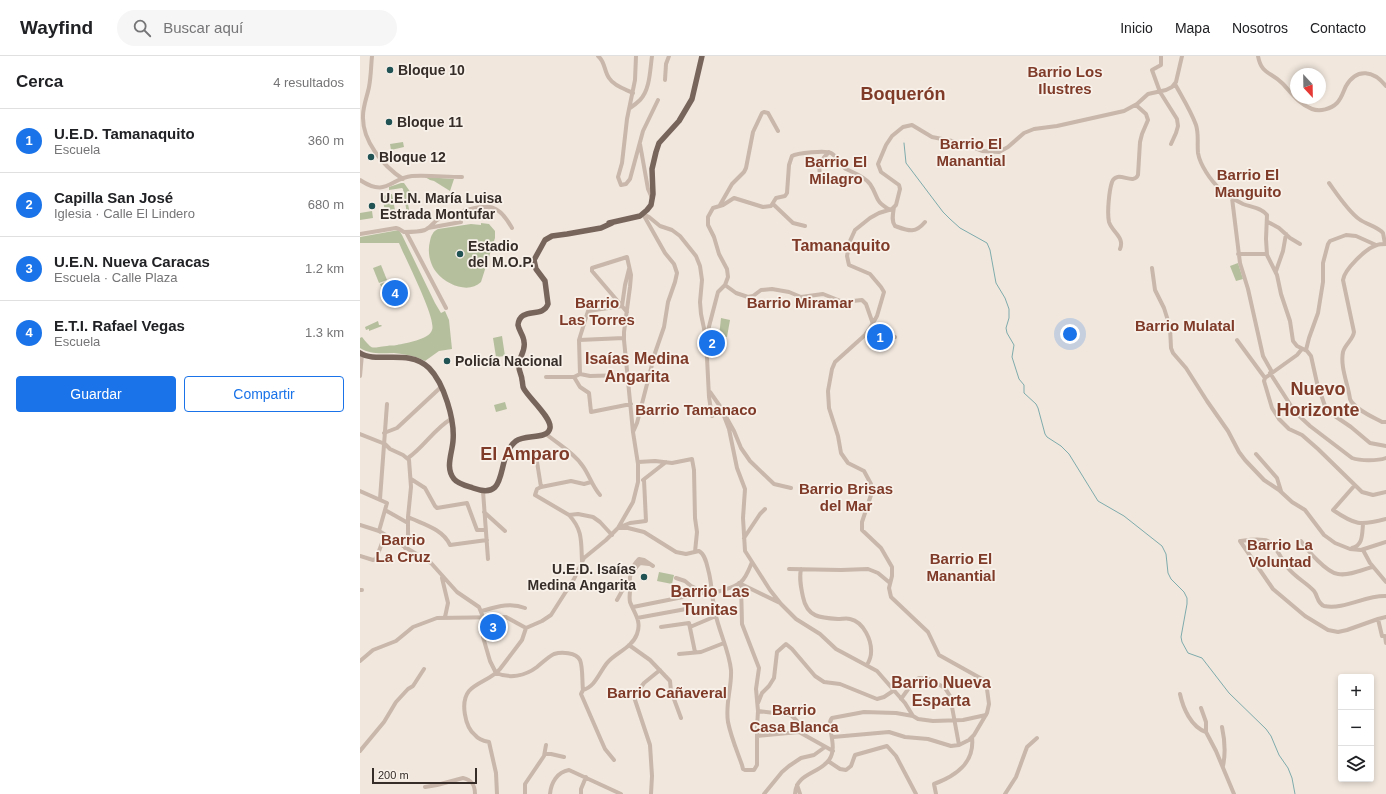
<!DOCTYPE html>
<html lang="es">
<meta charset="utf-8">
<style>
:root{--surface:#fff;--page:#f6f6f6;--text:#202124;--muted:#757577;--line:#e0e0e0;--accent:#1a73e8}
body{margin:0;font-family:Arial,sans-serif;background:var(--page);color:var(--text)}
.controls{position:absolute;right:12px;bottom:12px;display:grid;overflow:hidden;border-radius:4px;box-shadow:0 2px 6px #0003}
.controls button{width:36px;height:36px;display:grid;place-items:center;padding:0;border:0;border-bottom:1px solid var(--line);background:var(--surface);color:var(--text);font:20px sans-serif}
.compass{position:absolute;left:930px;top:12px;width:36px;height:36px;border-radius:50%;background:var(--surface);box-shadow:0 2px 6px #0003;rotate:158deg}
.scale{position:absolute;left:12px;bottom:10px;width:105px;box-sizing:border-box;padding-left:4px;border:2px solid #362d29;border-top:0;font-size:11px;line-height:14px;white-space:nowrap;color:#362d29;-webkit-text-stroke:3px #f8f1ea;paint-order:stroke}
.you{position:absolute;left:710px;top:278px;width:14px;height:14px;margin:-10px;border:3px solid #fff;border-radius:50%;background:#1a73e8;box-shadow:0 0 0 6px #1a73e833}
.badge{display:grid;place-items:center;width:26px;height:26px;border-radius:50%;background:var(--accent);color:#fff;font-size:13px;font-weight:700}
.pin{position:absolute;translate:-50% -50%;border:2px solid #fff;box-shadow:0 1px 4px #0006}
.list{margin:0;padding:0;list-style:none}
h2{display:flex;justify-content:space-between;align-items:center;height:52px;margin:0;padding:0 16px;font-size:17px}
h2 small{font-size:13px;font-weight:400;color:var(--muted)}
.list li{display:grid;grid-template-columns:26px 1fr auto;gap:12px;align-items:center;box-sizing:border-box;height:64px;padding:0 16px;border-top:1px solid var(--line)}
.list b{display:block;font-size:15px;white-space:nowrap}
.list p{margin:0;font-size:13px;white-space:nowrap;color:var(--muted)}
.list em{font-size:13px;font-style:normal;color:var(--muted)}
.actions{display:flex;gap:8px;padding:12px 16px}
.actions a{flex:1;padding:9px 0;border:1px solid var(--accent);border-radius:4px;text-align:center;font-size:14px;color:var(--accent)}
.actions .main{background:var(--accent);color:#fff}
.icon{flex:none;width:22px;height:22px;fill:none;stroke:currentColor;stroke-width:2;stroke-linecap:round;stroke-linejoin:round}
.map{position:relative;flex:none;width:1026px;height:738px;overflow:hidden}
header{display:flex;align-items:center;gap:24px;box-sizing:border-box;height:56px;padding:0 20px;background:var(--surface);border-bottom:1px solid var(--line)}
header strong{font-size:19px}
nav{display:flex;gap:22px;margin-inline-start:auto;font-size:14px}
.search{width:280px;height:36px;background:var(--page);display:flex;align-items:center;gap:10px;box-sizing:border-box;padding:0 14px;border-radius:22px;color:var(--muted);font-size:15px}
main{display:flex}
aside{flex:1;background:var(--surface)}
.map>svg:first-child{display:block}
.green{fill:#b5bf9e}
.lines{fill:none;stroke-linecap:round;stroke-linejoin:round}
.stream{stroke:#7eabac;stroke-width:1}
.minor{stroke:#c8b7aa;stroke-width:4}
.major{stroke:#77645b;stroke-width:5.5}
.poi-dot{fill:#215355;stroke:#f8f1ea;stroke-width:1.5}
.labels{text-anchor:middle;stroke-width:3.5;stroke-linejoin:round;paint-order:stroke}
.poi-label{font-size:14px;font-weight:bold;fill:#362d29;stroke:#f8f1ea;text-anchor:start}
.neighbourhood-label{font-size:15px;font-weight:bold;fill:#7f3a28;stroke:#f8f1ea}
.quarter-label{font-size:16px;font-weight:bold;fill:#7f3a28;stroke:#f8f1ea}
.district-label{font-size:18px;font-weight:bold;fill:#7f3a28;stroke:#f8f1ea}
</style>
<header>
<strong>Wayfind</strong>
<div class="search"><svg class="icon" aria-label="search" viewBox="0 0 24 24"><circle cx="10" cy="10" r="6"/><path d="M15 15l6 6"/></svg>Buscar aquí</div>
<nav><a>Inicio</a><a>Mapa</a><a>Nosotros</a><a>Contacto</a></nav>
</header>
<main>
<aside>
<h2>Cerca<small>4 resultados</small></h2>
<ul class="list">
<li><span class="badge">1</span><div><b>U.E.D. Tamanaquito</b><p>Escuela</p></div><em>360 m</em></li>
<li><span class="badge">2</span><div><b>Capilla San José</b><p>Iglesia · Calle El Lindero</p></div><em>680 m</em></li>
<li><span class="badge">3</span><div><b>U.E.N. Nueva Caracas</b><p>Escuela · Calle Plaza</p></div><em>1.2 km</em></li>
<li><span class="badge">4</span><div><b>E.T.I. Rafael Vegas</b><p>Escuela</p></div><em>1.3 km</em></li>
</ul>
<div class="actions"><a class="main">Guardar</a><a>Compartir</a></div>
</aside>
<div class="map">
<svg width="1026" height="738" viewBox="0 0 1026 738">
<rect width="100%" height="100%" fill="#f1e7dd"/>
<path class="green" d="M 43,86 L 44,91 L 31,94 L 30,88 Z
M 65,121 L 94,123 L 90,135 L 74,125 L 70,124 Z
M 41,127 L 44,127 L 56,144 L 48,148 L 50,158 L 47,158 L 43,133 L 42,132 L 29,134 L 29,131 Z
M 32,138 L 35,154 L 25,155 L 22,140 Z
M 12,155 L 13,162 L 0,164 L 0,157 Z
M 121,167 L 129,168 L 135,175 L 135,182 L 121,226 C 109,238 87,229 77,217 C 70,209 67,196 70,185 C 71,180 73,175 78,173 L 111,168 L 121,169 Z
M 39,174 L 42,179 L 75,247 L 81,257 L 85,255 L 89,264 L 92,293 L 79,295 L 65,305 C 56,300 44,298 34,297 C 22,297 11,299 0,292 L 0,282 L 2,281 C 14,296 11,291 27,290 C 30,289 33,290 37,289 C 45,287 69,284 72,274 C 77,263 44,200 39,187 L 0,187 L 0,181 Z
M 878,207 L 883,223 L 876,225 L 870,210 Z
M 21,209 L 27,224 L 19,227 L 13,212 Z
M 28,225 L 34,239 L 26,242 L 20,228 Z
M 361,262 L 370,264 L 367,281 L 359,280 Z
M 18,265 L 19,269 L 21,269 L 22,270 L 9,275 L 9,273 L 6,274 L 5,271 Z
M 142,280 L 145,300 L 136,301 L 133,282 Z
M 145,346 L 147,353 L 136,356 L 134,349 Z
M 299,516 L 314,519 L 312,528 L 297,525 Z"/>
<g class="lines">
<path class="stream" d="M 544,87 L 546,107 L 583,156 L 590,163 L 600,172 L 627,187 L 630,194 L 636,227 L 645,242 L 649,253 L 649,262 L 646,272 L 647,277 L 654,289 L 652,301 L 659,323 L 664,329 L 664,337 L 676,348 L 678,352 L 685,378 L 687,381 L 701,390 L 709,398 L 738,445 L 764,460 L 802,490 L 806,498 L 808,517 L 811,523 L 824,536 L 827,542 L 827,548 L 821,581 L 822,586 L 828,597 L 842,602 L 869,637 L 906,673 L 911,680 L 919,699 L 928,712 L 932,722 L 935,738"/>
<path class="minor" d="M 12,0 C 11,10 11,21 9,31 C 7,41 3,50 3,60 C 2,85 23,110 43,123
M 238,0 C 245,5 244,15 249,22 C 254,30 265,33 273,37
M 276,0 L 275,24 L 267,63 L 262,107 L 258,121 L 261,129 L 266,128 L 270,123 L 283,75 L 298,44
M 801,0 L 801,9 L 792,14 L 800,36 L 817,63 L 818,70 L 816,77 L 811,88
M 898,0 C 901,18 911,16 922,27 C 931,36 938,48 952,53 C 960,56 971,53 977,47 C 982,42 983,36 986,30 C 997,11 1014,15 1026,30
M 305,24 L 306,8 L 309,0
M 815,28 C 822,41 831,55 836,69 C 839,78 837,87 838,97 C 840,109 851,125 860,133 C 866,139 875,144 883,148 C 891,151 902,152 907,159 L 906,183 L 907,199 L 917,219 L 921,238 L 930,265 L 933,285 L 937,290 L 947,295 L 951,300 L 957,327 L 966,353 L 969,356 L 991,371 L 1010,387 L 1026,390
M 270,52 C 273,50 277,47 280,44 C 290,34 290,14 292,0
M 280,88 L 288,133 L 292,142
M 0,124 C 27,142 30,122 52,120 C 69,119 86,121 102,121
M 461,124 C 458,110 458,107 469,96
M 969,127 C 977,138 988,155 999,163 C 1007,169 1017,170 1023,177 L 1025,188
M 872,142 L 880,207 L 888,233 L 903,300 L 912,316
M 413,148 L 433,167 L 445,170
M 360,149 L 372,128 L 384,116 L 386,112 L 393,76 L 402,57 L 404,56 L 408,57 L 418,75
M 534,151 C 533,158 531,165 535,170 C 549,175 555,178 565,166
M 283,158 L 289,161 L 300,170 L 312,174 L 320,180 L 336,200 L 340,210 L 342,224 L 340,246 L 341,258 L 346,282 L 349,341 L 352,360
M 908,166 L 919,172 L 930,182 L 940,188
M 68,172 L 101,166
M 46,176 L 86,252
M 0,178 L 36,172 L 39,173 L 44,176 C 50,176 59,176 65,174 C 70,172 73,167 77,164 C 85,160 95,158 103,155 C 129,148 138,147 152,172
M 1026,188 C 1023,188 1019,188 1017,189 C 1006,192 984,214 983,224 L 994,276 C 993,284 985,288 983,296 C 980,311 988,328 990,343 C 994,353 1013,361 1022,366 L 1026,366
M 760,193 C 765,181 752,176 749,166 C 747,157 749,135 752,126 C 757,113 773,130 778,119 L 780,86 L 782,78 L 788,64 L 786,58 L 776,49
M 878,198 L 906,198
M 792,212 L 795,234 L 804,252 L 810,271 L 811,292 L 813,297 L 826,312 L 847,345 L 868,375 L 879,396 L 885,404 L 904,424 L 919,434 L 932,446 L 945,454 L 964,479 L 975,487 L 990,493 L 1001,494 L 1026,486
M 916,215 L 923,195 L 926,178
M 365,229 L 376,237 L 388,241 L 393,240 L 401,234 L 412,233 L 429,236 L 441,241 L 463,238 L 483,246 L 502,244 L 506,248 L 513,268
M 505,279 L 510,279 L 521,274 L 535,281
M 346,282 L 358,236 L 365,229 L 368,221 L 367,213 L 359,198 L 354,181 L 348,169 L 348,161 L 353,152 L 363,149 L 374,142 L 403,151 L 411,150 L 416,142 L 425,140 L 427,137 L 429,109 L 432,100 C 437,97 466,94 471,97 C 478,101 480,109 486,113 C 494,117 504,120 510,128 C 519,141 513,144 530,154
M 219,284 L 264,282
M 877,284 L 905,322
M 942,293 L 937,299 L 905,322 L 904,325 L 912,352 L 919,363 L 929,373 L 942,379 L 958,393 L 1002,436 L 1013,439 L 1026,436
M 946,294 L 949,282 L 958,257 L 963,226 L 963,207 L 968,188 L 970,185 L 986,179 L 996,180 L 1016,189
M 910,317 L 935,356 L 950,370 L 992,402 C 1000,405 1018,405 1026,402
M 220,318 L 219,284 L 228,255 L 262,250 L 265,229 L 269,213
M 0,320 L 2,298
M 186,321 L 214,321 L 220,318 L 230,320 L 267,319
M 214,321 L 220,331 L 229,337 L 231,356 L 271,348
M 350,336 L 362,353
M 361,352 L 369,373 L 377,412 L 385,433 L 383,462 L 385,495 L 387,498 L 410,534 L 421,548 L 436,563 L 460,578 L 476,593 L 517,615 L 545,647 L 553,660
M 365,359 L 374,375 L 381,392 L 390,405 L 414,428 L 431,432
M 273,376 L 277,367 L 295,297 L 304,271 L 308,246 L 315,226 L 317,217 L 314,208 L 305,197 L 283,158
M 24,377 L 37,372 L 81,331
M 0,378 L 25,388 L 30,393 L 43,399 L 49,404 L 51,431 L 48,461 L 48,479 L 45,492
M 186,378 C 198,388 213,396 222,409 C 229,418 232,430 240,439
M 896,398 L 917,422 L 921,435
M 48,402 C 64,391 74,373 91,363
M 177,406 L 181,431
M 278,406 L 295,405 L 312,407 L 332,403 L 334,414 L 335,462 L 337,476 L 335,496
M 51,423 L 65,432 L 75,450 L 77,452 L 107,447 L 117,474 L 126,474
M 283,424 L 306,406
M 231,426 L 224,428 L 211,425 L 181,431 L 177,433 L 175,439 L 209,459 L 218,458 L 233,461 L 240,466 L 252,479
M 995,429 L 973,454 C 995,469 1000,470 1026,463
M 0,435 L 27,447 L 19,475
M 123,435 L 128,503
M 20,443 L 27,348
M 25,454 L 48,467
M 124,456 L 145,475
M 209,459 C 223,474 221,486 222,505
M 48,461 C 63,468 83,473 90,489 L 127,484
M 0,469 L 19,475 L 71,507 L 97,536 L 119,551 L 123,561 L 123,581 L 130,605 L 136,617
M 260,471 L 270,467 L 286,465 L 284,424
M 258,472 L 268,472 L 284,476 L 316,496 L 326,498 L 339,495 C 346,499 347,510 349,517 C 352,530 352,543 355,556 C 359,576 369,594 371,614 C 372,631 365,648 368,666 C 371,681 377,695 382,709 L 383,713 L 385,714 L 394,714 L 397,709 L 397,671 L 398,655 L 396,633 L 399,612 L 382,568 L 381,528
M 384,482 L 400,458 L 405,453
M 941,485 C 947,494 967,517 978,518 C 989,520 1002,514 1012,511
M 992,492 C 1003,489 1002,479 1003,468
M 1003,494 L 1010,507 L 1026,526
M 0,500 L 13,504 L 16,503 L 25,479
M 429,513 L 481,514 L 508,513 L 518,517 L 530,527
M 441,513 C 439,523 441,532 443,541 C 447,561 460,562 478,563 C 482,563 487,562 490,563 C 504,566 512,585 511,597 C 511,602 509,605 507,609
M 272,516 L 280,507 L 289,508
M 82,522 L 88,547 L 85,561
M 316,522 L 325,525 L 331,530 L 344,536
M 379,527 L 420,547
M 0,534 L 2,534
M 1026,540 C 1005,539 985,554 964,550 C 957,547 958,540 954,535 C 947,527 936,522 928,512 C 923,506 915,488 908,485 C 900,482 888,484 880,485 L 913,533 L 945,560 L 968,574 L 978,576 L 987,574 L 1018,563 L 1026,561
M 257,544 L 262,535 L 269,526
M 273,551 L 348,536 C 355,538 375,531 381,526 C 387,520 389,513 392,506
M 122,555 C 136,551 150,546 165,552
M 277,562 L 326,553
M 1018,563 L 1022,580 L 1025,580 L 1026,587
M 301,571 L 329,567 L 335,596
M 330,571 L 356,560
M 166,572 L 182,565 L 191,559 L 214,523 L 224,502 L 246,484 L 258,472 L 273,446 L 278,426 L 278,408 L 273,376 L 264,284 L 264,276 L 270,231 L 271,219 L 267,201 L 232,212 L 232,215 L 267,256
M 269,589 L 290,604 L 310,625 L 311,635 L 321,662
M 319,598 L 341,596 L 364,587
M 0,605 L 13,594 L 36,585 L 53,571 L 77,562 L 146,561 L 166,572
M 136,617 C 150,623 165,620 177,611 C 182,607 188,601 194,598 C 201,596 216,596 220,604 C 223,611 222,626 223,634 L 221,638 L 241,684 L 245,693 L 254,704
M 223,634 C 235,631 239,617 247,607 C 255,597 272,592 277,578 C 282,565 274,557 270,546 C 269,542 270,538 270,534 C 269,521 270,512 279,503 L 284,504 L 293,510
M 820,638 C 823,652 831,671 846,676
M 541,643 L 554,625 L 559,622 L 569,623 L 585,632 L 590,640 L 599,689
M 398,647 L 402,637 L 409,630 L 414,622 L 417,596 L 426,588 L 432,593 L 455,620 L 464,626 L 480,628 L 517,643 L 524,641 L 533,635
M 841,652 L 846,666 L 846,676 L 856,695 L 874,738
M 398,655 L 431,659 L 437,665 L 439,676
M 862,671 C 865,685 866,696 863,710
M 397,680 L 439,676 L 473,695
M 473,681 L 529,676 L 545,681 L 568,683 L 591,690 L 599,689 L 609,684 L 614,679 L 627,657 L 629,648 L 627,633 L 622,623 L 579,599 L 568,576 L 531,541 L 529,532 L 532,520 L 532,511 L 521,492 L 502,474 L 502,466 L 511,439 L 511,428 L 504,415 L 488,407 L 481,397 L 478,380 L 469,352 L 468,335 L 472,313 L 475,306 L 505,279 L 510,272 L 517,260 L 524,236 L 521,231 L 510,218 L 489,209 L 487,200 L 490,185 L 495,174 L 510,162 L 519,157 L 532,153 L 536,149 L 540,133 L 539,129 L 521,116 L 518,108 L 526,89 L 532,80 L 543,71 L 552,69 L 572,81 L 602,87 L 622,95 L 639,96 L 648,91 L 664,77 L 674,73 L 697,70 L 764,55 L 777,48 L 788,38 L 806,34 L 812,31 L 816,26 L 822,0
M 0,695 L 24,666 L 36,646 L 48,633 L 53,630 L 64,613
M 185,698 L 191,698 L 204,701
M 468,705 L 480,713 L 486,714 L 491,710 L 495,699 L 527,690 L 536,700 L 556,738
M 437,729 L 440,738
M 65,731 L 77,729 L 103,722 C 112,724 115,729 115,738
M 137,738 L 136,717 L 129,686 C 124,685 118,683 115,679 C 105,671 100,646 109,635 C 117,626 132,623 140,613 L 162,584 L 166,572
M 165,738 L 165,728 L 184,700 L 186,689
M 190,738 C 191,727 197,716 209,714 L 261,738
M 221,738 L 221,733 L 226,721
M 291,738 L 292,720 L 290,689 L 274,641 L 284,627 L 300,614
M 404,738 L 422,716 L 429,710 L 441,702 L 454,699 L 465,691
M 435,738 C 436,717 459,718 469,704 C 479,690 465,669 472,662 L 504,656 L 536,657 L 553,660 L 558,663 L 573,665 L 603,664 L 626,659
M 576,738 L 574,728 C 596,720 615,707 612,681
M 645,738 L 656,721 L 667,691 L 677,682"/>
<path class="major" d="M 249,167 L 280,160 L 287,154 L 291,149 L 293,138 L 292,113 L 296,96 L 299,87 L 319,65 L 332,43 L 342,0
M 0,297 C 16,308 49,292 69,312 C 84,327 95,364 93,385 C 92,398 85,412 94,423 C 98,428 107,430 113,432 C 151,446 134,402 156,385 C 165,378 188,384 190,372 C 192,362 169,342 164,333 C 162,330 163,327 162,324 C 162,319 158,314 159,309 C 159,301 166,294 164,286 C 164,280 159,275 158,269 C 160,250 183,263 188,248 L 185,225 L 176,213 L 174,204 L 185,184 L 192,180 L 207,178 L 241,172 L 252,167"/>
</g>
<g class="poi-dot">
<circle cx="30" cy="14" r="4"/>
<circle cx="29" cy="66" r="4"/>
<circle cx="11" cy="101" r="4"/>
<circle cx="12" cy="150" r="4"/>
<circle cx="100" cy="198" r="4"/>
<circle cx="87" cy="305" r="4"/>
<circle cx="284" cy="521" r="4"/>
</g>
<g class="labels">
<g class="poi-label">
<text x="38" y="19">Bloque 10</text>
<text x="37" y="71">Bloque 11</text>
<text x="19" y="106">Bloque 12</text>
<text x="20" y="147">U.E.N. María Luisa<tspan x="20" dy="16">Estrada Montufar</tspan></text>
<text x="108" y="195">Estadio<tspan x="108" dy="16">del M.O.P.</tspan></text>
<text x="95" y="310">Policía Nacional</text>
<text x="276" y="518" text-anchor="end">U.E.D. Isaías<tspan x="276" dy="16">Medina Angarita</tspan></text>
</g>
<g class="neighbourhood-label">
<text x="705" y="21">Barrio Los<tspan x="705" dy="17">Ilustres</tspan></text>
<text x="611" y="93">Barrio El<tspan x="611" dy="17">Manantial</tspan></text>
<text x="476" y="111">Barrio El<tspan x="476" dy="17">Milagro</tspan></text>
<text x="888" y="124">Barrio El<tspan x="888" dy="17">Manguito</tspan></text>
<text x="237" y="252">Barrio<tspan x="237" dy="17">Las Torres</tspan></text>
<text x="440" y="252">Barrio Miramar</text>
<text x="825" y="275">Barrio Mulatal</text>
<text x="336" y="359">Barrio Tamanaco</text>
<text x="486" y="438">Barrio Brisas<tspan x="486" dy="17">del Mar</tspan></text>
<text x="43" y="489">Barrio<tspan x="43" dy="17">La Cruz</tspan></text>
<text x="920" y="494">Barrio La<tspan x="920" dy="17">Voluntad</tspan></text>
<text x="601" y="508">Barrio El<tspan x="601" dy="17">Manantial</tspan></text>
<text x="307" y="642">Barrio Cañaveral</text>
<text x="434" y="659">Barrio<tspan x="434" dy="17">Casa Blanca</tspan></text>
</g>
<g class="quarter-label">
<text x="481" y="195">Tamanaquito</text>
<text x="277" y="308">Isaías Medina<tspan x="277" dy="18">Angarita</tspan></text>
<text x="350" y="541">Barrio Las<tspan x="350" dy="18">Tunitas</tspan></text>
<text x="581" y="632">Barrio Nueva<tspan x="581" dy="18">Esparta</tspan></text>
</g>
<g class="district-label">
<text x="543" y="44">Boquerón</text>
<text x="958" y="339">Nuevo<tspan x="958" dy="21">Horizonte</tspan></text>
<text x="165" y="404">El Amparo</text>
</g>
</g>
</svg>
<div class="controls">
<button>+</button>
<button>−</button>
<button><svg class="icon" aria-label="layers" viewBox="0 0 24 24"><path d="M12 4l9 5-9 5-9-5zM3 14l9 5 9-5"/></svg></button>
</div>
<svg class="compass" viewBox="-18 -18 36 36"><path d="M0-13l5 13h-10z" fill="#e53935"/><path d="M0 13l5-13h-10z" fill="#757577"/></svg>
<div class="scale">200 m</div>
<div class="you"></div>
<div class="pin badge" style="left:520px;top:281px">1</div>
<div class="pin badge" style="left:352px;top:287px">2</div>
<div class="pin badge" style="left:133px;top:571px">3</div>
<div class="pin badge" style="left:35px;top:237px">4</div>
</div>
</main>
